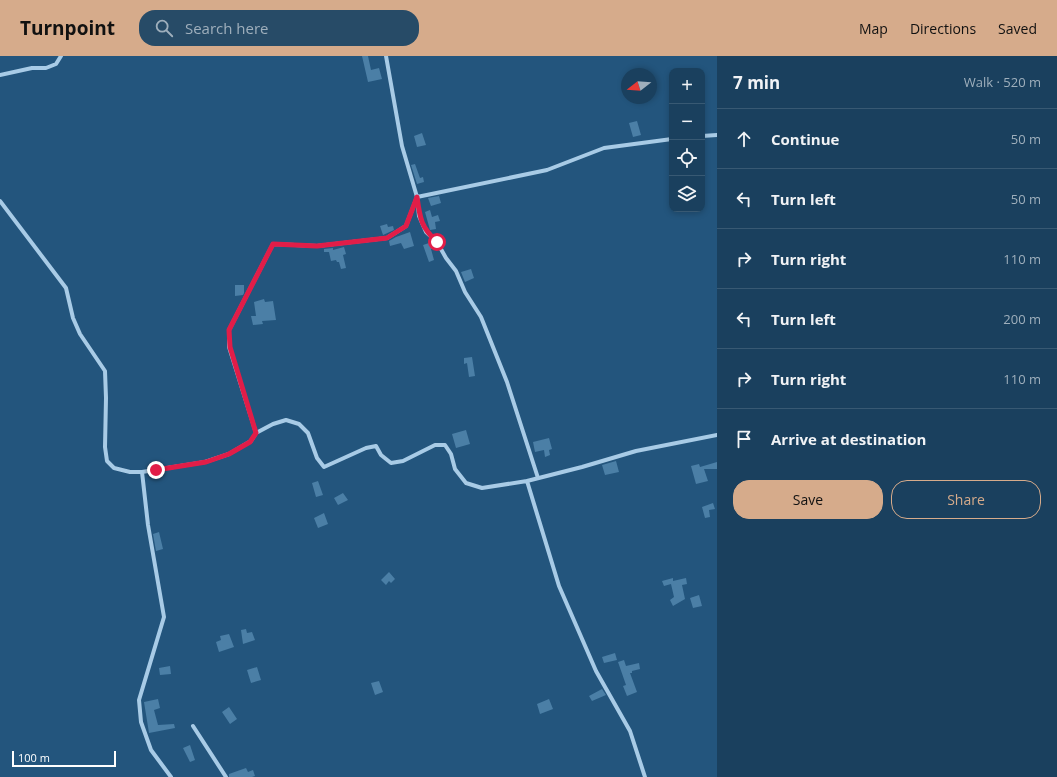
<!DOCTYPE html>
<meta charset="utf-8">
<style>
:root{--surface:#1a405e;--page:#274b67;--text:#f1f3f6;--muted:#9fafbc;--line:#385973;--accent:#d6ab8b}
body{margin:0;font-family:"Open Sans",sans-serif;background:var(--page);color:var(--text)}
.controls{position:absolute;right:12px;top:12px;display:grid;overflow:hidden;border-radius:8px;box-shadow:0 2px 6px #0003}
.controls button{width:36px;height:36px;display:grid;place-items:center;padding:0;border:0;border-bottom:1px solid var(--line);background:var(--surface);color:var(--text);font:20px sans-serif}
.compass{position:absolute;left:621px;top:12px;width:36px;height:36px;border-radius:50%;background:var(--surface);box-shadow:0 2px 6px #0003;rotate:253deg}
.scale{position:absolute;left:12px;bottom:10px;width:104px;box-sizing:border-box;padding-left:4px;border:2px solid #fff;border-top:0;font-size:11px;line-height:14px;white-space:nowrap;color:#fff;-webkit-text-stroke:3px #23557d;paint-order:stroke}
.stop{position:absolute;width:12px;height:12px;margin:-9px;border:3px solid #e11d48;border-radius:50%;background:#fff}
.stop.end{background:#e11d48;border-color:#fff;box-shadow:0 1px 4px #0008}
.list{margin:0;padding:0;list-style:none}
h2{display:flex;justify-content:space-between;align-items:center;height:52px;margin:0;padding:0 16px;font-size:17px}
h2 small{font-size:13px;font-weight:400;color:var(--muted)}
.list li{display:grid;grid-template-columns:26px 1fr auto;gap:12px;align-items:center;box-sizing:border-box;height:60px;padding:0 16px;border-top:1px solid var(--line)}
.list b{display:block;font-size:15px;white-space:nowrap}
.list em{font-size:13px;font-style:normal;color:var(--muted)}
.actions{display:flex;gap:8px;padding:12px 16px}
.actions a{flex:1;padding:9px 0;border:1px solid var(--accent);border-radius:16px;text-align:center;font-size:14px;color:var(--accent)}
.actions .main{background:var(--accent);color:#111}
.icon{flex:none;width:22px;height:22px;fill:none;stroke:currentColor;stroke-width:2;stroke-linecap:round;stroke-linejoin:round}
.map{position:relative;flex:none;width:717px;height:721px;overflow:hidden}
header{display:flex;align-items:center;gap:24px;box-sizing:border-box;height:56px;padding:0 20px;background:var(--accent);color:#111}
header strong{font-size:19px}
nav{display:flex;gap:22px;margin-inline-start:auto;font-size:14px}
.search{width:280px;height:36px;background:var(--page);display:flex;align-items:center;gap:10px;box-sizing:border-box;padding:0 14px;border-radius:16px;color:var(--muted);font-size:15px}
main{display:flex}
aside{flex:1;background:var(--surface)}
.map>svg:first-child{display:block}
.building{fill:#4b7fa6}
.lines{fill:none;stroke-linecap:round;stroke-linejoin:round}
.minor{stroke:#a8cbe6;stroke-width:4}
.route{stroke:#e11d48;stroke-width:5}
</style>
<header>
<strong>Turnpoint</strong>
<div class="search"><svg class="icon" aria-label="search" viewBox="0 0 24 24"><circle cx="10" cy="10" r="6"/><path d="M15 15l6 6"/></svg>Search here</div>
<nav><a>Map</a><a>Directions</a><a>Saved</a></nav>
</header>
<main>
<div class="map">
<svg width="717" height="721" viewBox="0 0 717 721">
<rect width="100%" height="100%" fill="#23557d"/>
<path class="building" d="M 362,0 L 368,0 L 371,14 L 379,12 L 382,23 L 368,26 Z
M 637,65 L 641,79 L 633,81 L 629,67 Z
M 422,77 L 426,89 L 417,91 L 414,80 Z
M 415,108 L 420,122 L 423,121 L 424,126 L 417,128 L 411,109 Z
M 439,140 L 441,147 L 431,150 L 428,142 Z
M 430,154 L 432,161 L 438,159 L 440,165 L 435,166 L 436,173 L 430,174 L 425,156 Z
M 387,168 L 388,171 L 393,170 L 394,174 L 383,179 L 380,170 Z
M 410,176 L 414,190 L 404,193 L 401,187 L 390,190 L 389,185 L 396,181 Z
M 432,186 L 435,192 L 431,193 L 434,204 L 429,206 L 423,189 Z
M 344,191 L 346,198 L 343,199 L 346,212 L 341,213 L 339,206 L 337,206 L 336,204 L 331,205 L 329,196 L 324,196 L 324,193 L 333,192 L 333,194 Z
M 471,213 L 474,222 L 465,226 L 461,216 Z
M 235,229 L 244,229 L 244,237 L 243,239 L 235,240 Z
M 264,243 L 265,246 L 273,245 L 276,264 L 262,265 L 263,268 L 253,269 L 251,260 L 256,260 L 254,246 Z
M 472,301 L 475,320 L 469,321 L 467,307 L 464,308 L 464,302 Z
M 466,374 L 470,388 L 456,392 L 452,378 Z
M 549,382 L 552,393 L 549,394 L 550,399 L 545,401 L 544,394 L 535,396 L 533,386 Z
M 616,405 L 619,416 L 605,419 L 602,409 Z
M 717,406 L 717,413 L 704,413 L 708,425 L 696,428 L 691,410 L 699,408 L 700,411 Z
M 318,425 L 323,439 L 316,441 L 312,427 Z
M 343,437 L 348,444 L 338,449 L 334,442 Z
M 713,447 L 715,453 L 709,454 L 710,461 L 705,462 L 702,451 Z
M 324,457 L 328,468 L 318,472 L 314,462 Z
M 159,476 L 163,493 L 156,495 L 153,478 Z
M 389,516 L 395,523 L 391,527 L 389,525 L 386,529 L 381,524 Z
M 673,522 L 673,525 L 686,522 L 687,528 L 682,529 L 685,543 L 673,550 L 670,544 L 674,541 L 671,528 L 664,530 L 662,525 Z
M 699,539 L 702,550 L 693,552 L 690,542 Z
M 246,573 L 247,577 L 252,576 L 255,584 L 243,588 L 241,574 Z
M 229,578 L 234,591 L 219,596 L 216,586 L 221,584 L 220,580 Z
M 615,597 L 617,604 L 604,607 L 602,601 Z
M 624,604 L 626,610 L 639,607 L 640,613 L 632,615 L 632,617 L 630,617 L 637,636 L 627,640 L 623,630 L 626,629 L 618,606 Z
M 170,610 L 171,618 L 160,619 L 159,612 Z
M 257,611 L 261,624 L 251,627 L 247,614 Z
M 379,625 L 383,636 L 375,639 L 371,627 Z
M 602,633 L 606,639 L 592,645 L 589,640 Z
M 158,643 L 160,652 L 154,654 L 158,669 L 174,668 L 175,672 L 149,677 L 144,646 Z
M 549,643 L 553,653 L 540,658 L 537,648 Z
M 229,651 L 237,663 L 230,668 L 222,656 Z
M 190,689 L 195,704 L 190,706 L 183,692 Z
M 246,712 L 248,716 L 253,714 L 255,720 L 252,721 L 229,721 L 229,718 Z"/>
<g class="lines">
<path class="minor" d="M 0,19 L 32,12 L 46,12 L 56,8 L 61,0
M 702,80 L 717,79
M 0,145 L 66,232 L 73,262 L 80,278 L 105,315 L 106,342 L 105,391 L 107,405 L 114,412 L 130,416 L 142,416 L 205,406 L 229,398 L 251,385 L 256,377 L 273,368 L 286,364 L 299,368 L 308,377 L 317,402 L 324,411 L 366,392 L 376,390 L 381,399 L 391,407 L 403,405 L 435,389 L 445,389 L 451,398 L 455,413 L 466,427 L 482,432 L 527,425 L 559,530 L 596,615 L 630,675 L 645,721
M 256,377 L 229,291 L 229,274 L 273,188 L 317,190 L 387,182 L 406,170 L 417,141 L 402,90 L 386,0
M 142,416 L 148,469 L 164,561 L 139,644 L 141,666 L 151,694 L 171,721
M 538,422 L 507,326 L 481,261 L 465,236 L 456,215 L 446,202 L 437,186 L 426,176 L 419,160 L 417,141 L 547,114 L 604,92 L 672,83
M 527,425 L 582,411 L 636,395 L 717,379
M 193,670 L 226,721"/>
</g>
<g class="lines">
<path class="route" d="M 156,414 L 206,406 L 229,398 L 250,386 L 256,377 L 230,291 L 229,274 L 273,188 L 317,190 L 387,182 L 406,170 L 417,141 C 420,163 421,171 437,186"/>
</g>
</svg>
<div class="controls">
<button>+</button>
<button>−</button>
<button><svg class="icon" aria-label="locate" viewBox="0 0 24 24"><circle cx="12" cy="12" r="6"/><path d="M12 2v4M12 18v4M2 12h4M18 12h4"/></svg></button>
<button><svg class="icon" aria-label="layers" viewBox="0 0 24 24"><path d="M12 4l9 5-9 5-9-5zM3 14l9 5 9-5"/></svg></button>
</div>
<svg class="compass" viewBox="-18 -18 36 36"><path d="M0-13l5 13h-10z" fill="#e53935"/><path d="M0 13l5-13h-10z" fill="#9fafbc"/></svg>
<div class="scale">100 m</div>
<div class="stop" style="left:437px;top:186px"></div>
<div class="stop end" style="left:156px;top:414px"></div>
</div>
<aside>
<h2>7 min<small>Walk · 520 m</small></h2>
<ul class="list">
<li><svg class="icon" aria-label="ahead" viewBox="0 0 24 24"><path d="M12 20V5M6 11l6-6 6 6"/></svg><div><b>Continue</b></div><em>50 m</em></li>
<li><svg class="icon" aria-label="left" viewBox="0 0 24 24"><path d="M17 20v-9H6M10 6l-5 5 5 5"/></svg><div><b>Turn left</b></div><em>50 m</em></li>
<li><svg class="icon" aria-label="right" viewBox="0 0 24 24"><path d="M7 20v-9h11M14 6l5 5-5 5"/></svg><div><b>Turn right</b></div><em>110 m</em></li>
<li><svg class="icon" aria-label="left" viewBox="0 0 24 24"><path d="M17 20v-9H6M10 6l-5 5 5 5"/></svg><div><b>Turn left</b></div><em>200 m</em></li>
<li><svg class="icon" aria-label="right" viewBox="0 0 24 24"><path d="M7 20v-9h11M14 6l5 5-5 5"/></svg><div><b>Turn right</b></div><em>110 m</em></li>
<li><svg class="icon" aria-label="arrive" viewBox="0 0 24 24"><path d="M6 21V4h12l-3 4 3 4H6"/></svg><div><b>Arrive at destination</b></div></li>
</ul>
<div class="actions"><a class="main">Save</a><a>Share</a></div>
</aside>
</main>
